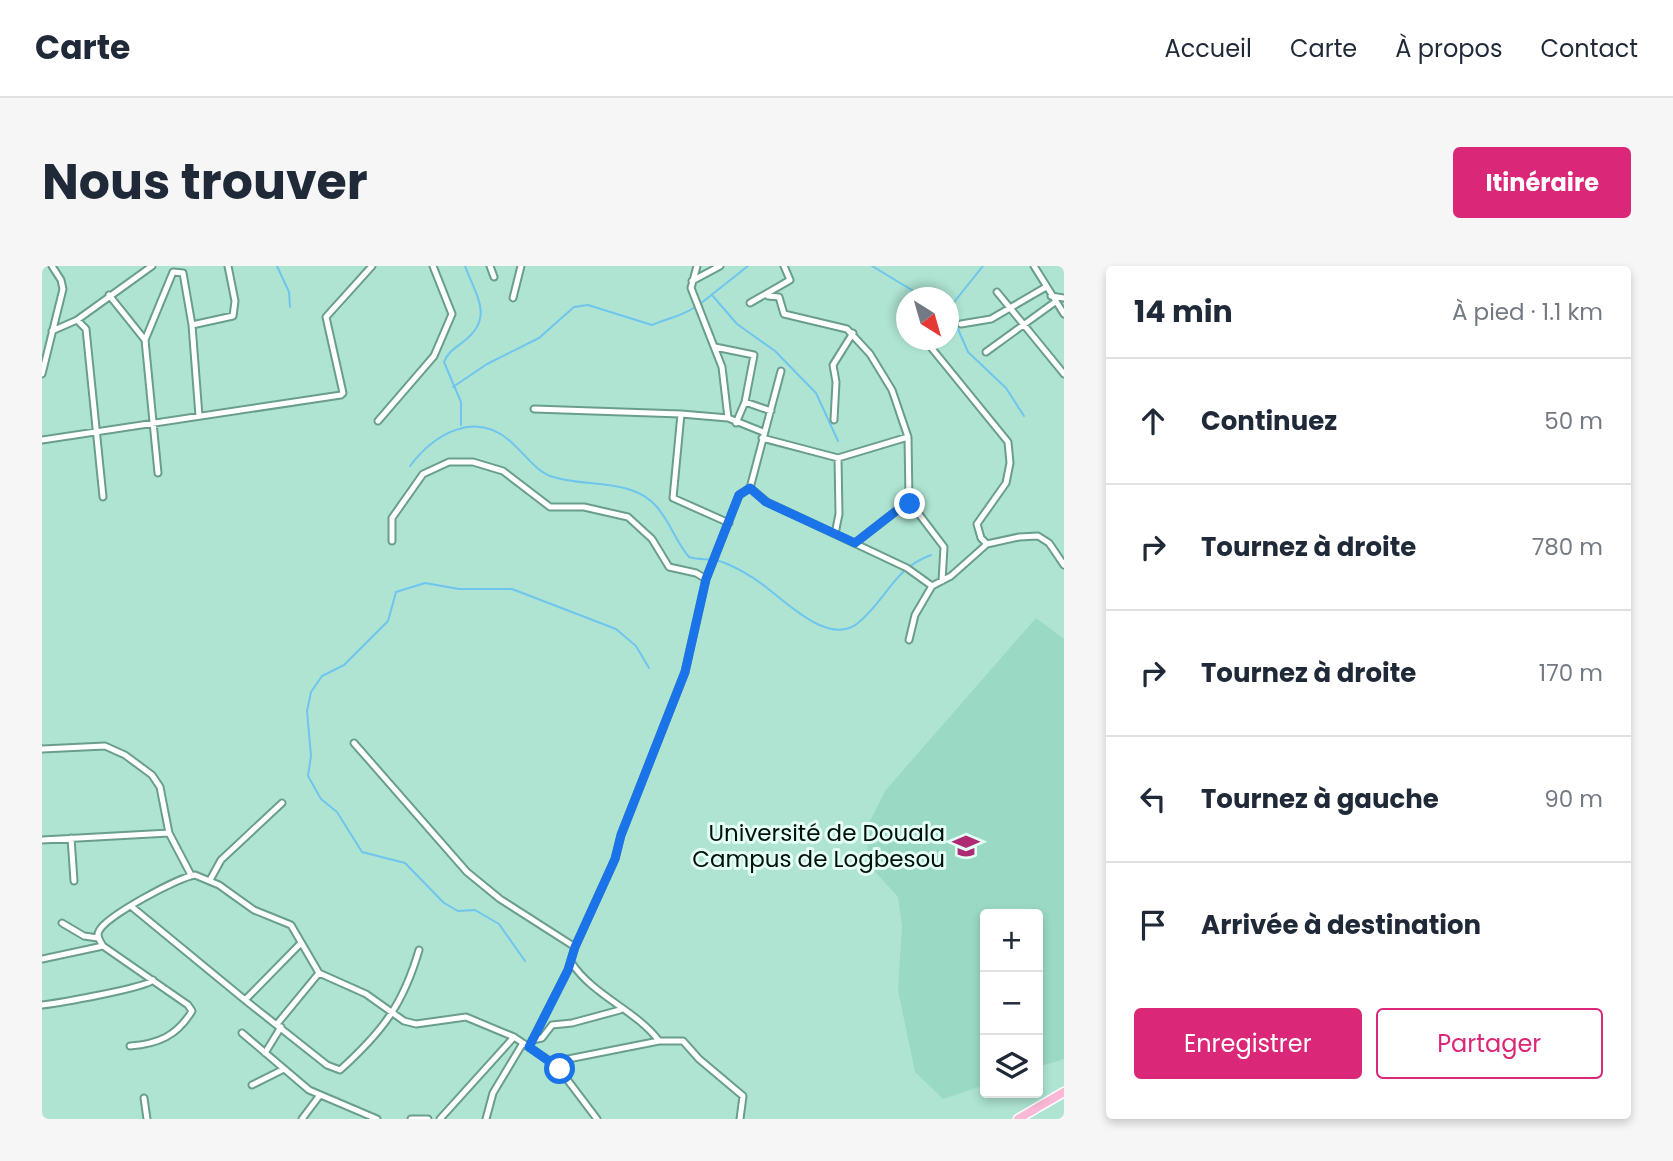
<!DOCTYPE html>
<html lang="fr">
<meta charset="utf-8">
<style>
:root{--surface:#fff;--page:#f6f6f7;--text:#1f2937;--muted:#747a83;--line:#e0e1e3;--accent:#db2777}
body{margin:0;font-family:Poppins,sans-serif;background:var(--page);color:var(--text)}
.controls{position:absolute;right:21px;bottom:21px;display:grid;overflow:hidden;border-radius:7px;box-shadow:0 4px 10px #0003}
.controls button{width:63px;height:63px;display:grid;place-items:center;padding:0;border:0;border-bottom:2px solid var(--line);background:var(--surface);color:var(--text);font:35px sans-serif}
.compass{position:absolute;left:854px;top:21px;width:63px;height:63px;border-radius:50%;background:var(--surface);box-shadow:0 4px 10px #0003;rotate:143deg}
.stop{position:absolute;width:21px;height:21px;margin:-16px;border:5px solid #1a73e8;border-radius:50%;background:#fff}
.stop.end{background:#1a73e8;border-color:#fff;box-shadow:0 2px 7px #0008}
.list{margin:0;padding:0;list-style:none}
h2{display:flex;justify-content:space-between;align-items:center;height:91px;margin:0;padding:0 28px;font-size:30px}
h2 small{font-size:23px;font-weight:400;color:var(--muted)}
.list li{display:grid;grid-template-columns:46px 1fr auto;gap:21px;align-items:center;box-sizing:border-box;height:126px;padding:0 28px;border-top:2px solid var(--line)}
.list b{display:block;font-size:26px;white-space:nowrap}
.list em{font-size:23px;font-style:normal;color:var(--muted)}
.actions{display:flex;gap:14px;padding:21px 28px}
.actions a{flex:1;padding:16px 0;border:2px solid var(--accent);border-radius:7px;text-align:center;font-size:24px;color:var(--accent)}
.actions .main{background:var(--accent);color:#fff}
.icon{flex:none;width:38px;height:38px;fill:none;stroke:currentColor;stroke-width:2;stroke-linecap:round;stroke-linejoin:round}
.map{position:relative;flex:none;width:1022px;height:853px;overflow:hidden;border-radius:7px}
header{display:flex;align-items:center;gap:42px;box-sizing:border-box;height:98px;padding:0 35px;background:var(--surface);border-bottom:2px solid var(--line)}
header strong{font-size:33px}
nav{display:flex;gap:38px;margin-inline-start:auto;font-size:24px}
.intro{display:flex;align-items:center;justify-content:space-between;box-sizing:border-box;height:168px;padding:0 42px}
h1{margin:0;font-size:49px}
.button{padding:18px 32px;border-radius:7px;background:var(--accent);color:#fff;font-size:24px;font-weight:700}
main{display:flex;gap:42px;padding:0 42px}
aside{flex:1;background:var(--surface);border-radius:7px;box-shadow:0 4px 10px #0003}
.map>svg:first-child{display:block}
.built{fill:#9ad9c3}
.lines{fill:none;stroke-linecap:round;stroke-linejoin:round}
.stream{stroke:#70c5ef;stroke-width:2}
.street-casing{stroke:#699e8c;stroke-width:9}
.primary-casing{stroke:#fff;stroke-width:11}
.street{stroke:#fff;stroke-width:5}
.primary{stroke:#f9b8d6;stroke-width:8}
.route{stroke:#1a73e8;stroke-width:9}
.labels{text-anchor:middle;stroke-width:6;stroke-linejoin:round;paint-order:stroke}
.poi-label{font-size:23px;fill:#00110c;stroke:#e4fff5;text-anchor:end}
</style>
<header>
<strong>Carte</strong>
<nav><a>Accueil</a><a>Carte</a><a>À propos</a><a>Contact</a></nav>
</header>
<div class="intro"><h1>Nous trouver</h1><a class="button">Itinéraire</a></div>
<main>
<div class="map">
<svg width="1022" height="853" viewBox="0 0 1022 853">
<rect width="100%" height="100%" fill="#aee4d1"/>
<path class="built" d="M 994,352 L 1022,373 L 1022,793 L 996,801 L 996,648 L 943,648 L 943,819 L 901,833 L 873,806 L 856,724 L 860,660 L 856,631 L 826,598 L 825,561 L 843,525 Z"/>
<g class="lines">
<path class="stream" d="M 235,0 L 247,26 L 248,41
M 830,0 L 883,32
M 670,29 L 695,58 L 733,85 L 774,127 L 796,175
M 658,38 L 706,0
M 906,40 L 926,86 L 964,122 L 982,150
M 909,40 L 941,0
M 411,121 L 445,98 L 497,72 L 532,41 L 546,39 L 610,59 C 625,52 639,51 653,41
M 419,159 L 419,136 L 402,96 C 406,86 413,82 421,76 C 453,52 434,30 423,0
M 368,200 C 392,168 433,144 468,175 C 481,186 493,204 508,210 C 541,222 590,211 615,241 C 628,256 634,276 647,291 C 659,295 671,291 683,297 C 695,302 709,310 720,318 C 743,335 787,381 816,357 C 846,332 851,303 889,289
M 483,695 L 457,658 L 433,644 L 416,645 L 402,637 L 363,597 L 320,586 L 295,546 L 279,533 L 266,510 L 269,490 L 265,445 L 269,426 L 280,410 L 302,399 L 346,355 L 354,326 L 383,317 L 417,323 L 470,323 L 574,363 L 594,380 L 607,402"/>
<g class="street-casing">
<path id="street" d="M 448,0 L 452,11
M 655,0 L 649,22 L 680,101 L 686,152 L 721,166
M 992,0 L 1022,48
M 650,15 L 678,0
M 955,26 L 1022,108
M 67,29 L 103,74 L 116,207
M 726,30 L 737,31 L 742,48 L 805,63 L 828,88 L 850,124 L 866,171 L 867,235 L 902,281 L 900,315
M 1009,30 L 1022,32
M 471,32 L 479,0
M 708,37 L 748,14 L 742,0
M 35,54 L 44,63 L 61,231
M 919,58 L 949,53 L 1004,21
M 150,59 L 191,50 L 193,35 L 186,0
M 10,65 L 35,54 L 110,0
M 103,74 L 131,6 L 141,7 L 150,59 L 157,150
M 883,74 L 966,176 L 968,197 L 964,217 L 935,258 L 939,272 L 945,278
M 673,81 L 712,89 L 703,136 L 694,157
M 944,86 L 1013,36
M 0,108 L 21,23 L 19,14 L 10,0
M 703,136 L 729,145
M 492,143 L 639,148 L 631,232 L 687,257
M 639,148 L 686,152
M 792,154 L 794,116 L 791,99 L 811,67
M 336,155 L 392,90 L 410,48 L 391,0
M 720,172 L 796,192 L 866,171
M 0,174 L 299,129 L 301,127 L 284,51 L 330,0
M 708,222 L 725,236 L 865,302 L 890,320
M 708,222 L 739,105
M 793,268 L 797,248 L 796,192
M 350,275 L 350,252 L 381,208 L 407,196 L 431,196 L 461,205 L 508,241 L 542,241 L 586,251 L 610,273 L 627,301 L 654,307 L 664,313
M 813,277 L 867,235
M 867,374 L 873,349 L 890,320 L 909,310 L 945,278 L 977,271 L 996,270 L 1007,277 L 1022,299
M 312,477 L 425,606 L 458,633 L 533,681
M 0,483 L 63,480 L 83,489 L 110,509 L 118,521 L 127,567
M 29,572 L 32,615
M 0,574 L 127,567 L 149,609
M 168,614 L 179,594 L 240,537
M 90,641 L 203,734 L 258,678
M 20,657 L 42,670 L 56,672
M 0,693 L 61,680
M 529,696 C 551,730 594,744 617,775
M 203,734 L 285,799 L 298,804 C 340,766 361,739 377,684
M 0,739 C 17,737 103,722 111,714
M 235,758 L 277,707
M 200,767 L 267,824 L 335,853
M 490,774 L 500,772 L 510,759 L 530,757 L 578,744
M 88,780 C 116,778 135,770 150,745 L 146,739 L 61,680 C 58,675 54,670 57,665 C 64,650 137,611 153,609 L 177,619 L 212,644 L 249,659 L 277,707 L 324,728 L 362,755 L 374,758 L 424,751 L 472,771 L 515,800 L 555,853
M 487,781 L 526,704 L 533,681 L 573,593 L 579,569 L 643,406 L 664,313 L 697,229 L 708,222
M 223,787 L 239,761
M 511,796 L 617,775 L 641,775 L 657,793 L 701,830 L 698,853
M 210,819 L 242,803
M 102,832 L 105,853
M 260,853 L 278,829
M 369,853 L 386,853
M 398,853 L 472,771
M 444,853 L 451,827 L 481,777"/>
</g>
<g class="primary-casing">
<path id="primary" d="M 976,853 L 1022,826"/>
</g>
<use href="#street" class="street"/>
<use href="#primary" class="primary"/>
</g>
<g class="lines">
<path class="route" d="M 518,803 L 487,781 L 526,704 L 533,681 L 573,593 L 579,569 L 643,406 L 664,313 L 697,229 L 708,222 L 724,236 L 813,277 L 867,235 L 868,238"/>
</g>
<defs>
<g id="university-bare" transform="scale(2.1)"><path d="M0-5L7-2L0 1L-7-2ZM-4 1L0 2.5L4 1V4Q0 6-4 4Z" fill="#ae2a73" stroke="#e4fff5" stroke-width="2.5" paint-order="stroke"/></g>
</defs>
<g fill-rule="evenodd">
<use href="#university-bare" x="924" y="580"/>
</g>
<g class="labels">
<g class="poi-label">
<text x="903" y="575">Université de Douala<tspan x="903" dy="26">Campus de Logbesou</tspan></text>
</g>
</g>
</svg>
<div class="controls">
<button>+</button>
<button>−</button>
<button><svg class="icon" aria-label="layers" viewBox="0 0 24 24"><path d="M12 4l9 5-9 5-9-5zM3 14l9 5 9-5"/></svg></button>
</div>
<svg class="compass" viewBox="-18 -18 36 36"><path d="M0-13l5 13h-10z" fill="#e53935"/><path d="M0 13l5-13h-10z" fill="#747a83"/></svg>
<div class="stop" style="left:518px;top:803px"></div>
<div class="stop end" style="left:868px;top:238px"></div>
</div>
<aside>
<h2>14 min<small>À pied · 1.1 km</small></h2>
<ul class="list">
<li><svg class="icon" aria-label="ahead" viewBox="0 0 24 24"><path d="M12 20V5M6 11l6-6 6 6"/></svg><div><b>Continuez</b></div><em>50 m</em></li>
<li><svg class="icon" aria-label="right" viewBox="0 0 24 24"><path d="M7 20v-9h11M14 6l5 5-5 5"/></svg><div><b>Tournez à droite</b></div><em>780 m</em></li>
<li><svg class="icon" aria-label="right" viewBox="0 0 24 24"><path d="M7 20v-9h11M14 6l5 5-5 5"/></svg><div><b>Tournez à droite</b></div><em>170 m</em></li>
<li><svg class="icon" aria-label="left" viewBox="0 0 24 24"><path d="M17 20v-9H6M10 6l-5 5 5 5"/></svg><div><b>Tournez à gauche</b></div><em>90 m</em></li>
<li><svg class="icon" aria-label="arrive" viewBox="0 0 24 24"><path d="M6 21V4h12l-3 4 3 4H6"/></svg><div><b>Arrivée à destination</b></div></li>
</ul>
<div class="actions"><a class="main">Enregistrer</a><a>Partager</a></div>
</aside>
</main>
